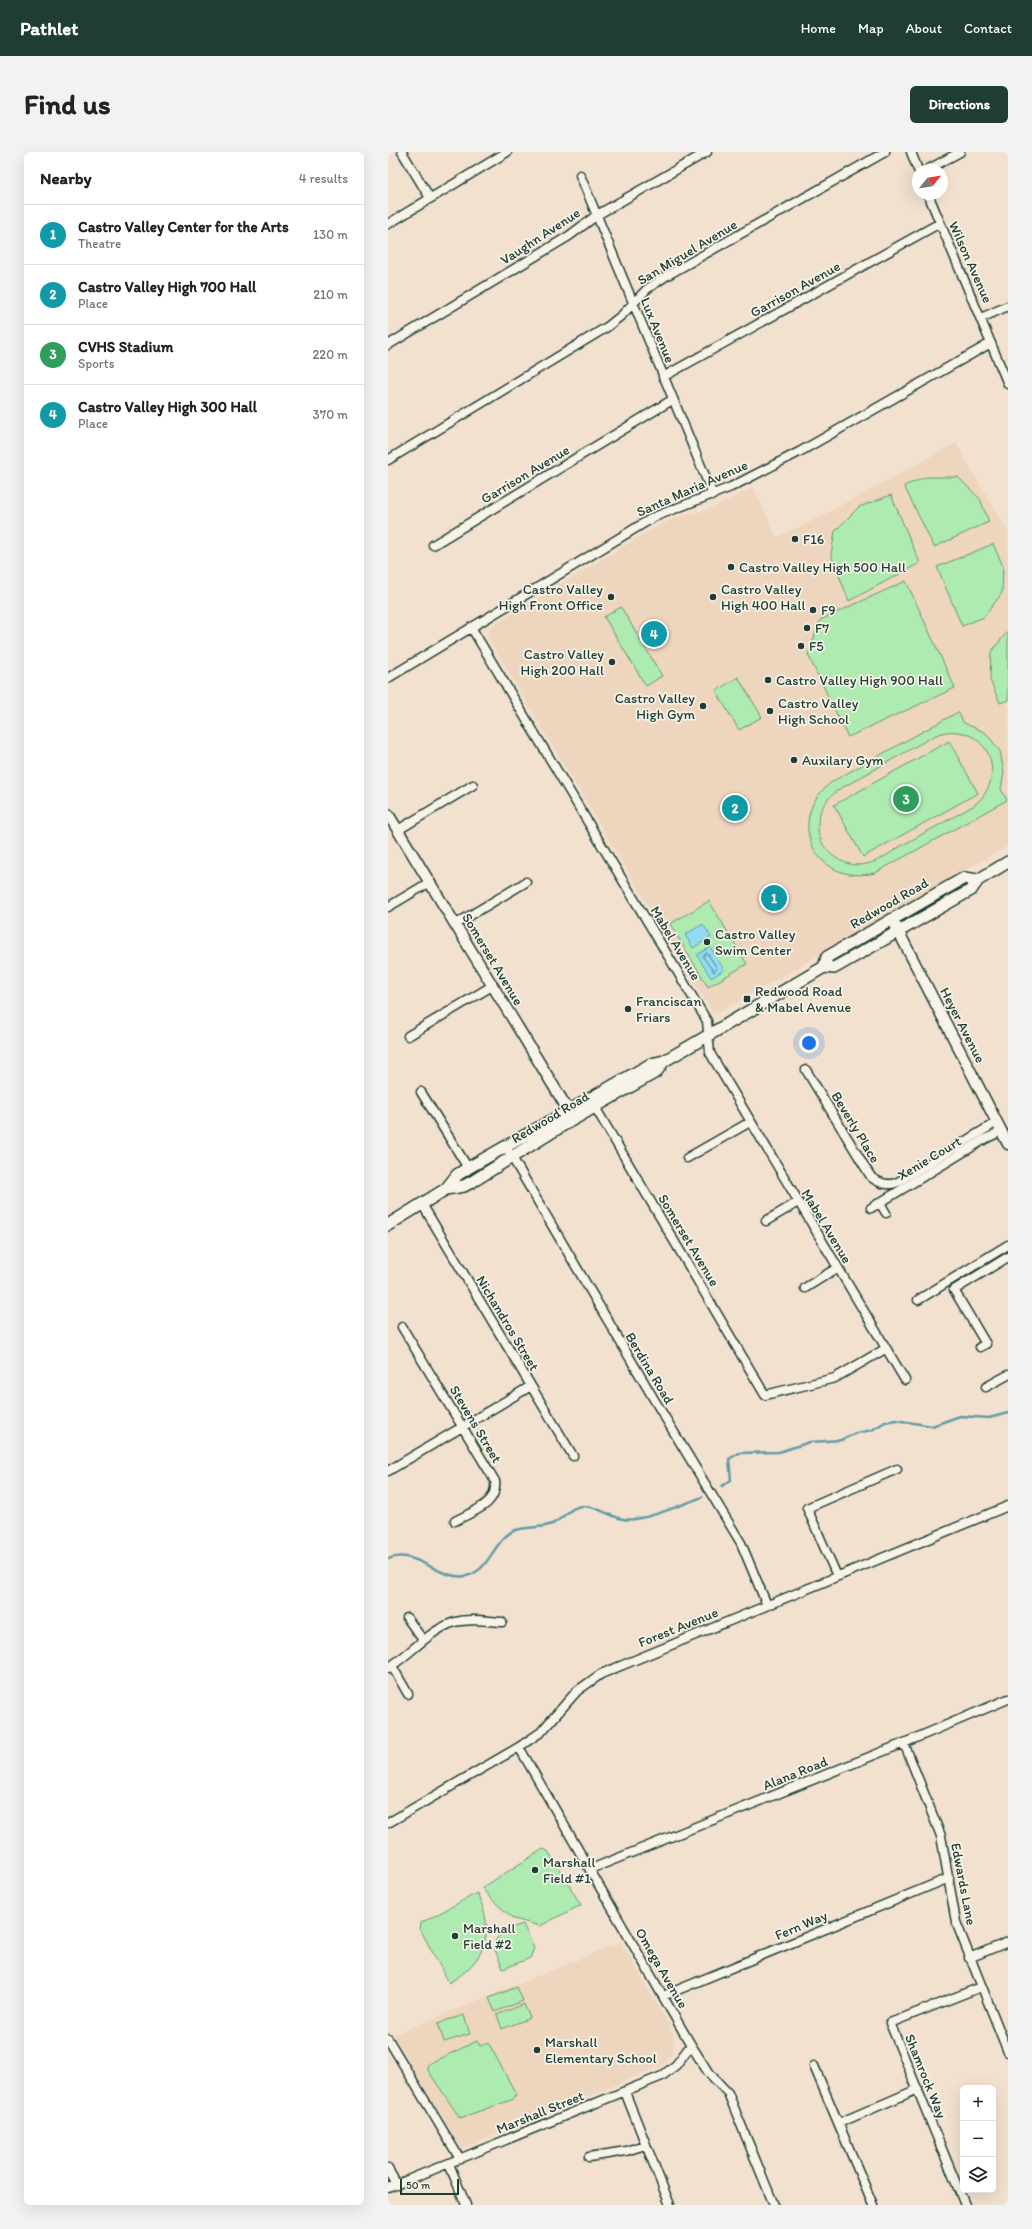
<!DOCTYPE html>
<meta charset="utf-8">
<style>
:root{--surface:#fff;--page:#f2f2f2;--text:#222;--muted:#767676;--line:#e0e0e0;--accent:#1f3d34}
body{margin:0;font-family:Itim,sans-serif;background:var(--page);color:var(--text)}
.controls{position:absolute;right:12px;bottom:12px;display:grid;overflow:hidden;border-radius:6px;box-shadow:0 4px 16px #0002}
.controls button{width:36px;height:36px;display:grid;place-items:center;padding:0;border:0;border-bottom:1px solid var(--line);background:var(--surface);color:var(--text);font:20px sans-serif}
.compass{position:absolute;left:524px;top:12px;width:36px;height:36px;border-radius:50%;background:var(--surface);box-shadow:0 4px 16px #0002;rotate:60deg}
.scale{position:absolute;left:12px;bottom:10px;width:59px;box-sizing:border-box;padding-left:4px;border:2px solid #1f3d34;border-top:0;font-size:11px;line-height:14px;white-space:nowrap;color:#1f3d34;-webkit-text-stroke:3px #f7f3e8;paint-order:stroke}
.you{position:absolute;left:421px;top:891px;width:14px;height:14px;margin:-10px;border:3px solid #fff;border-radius:50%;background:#1a73e8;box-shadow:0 0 0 6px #1a73e833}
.badge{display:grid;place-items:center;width:26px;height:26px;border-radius:50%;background:var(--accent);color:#fff;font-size:13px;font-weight:700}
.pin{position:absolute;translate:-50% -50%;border:2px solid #fff;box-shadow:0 1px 4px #0006}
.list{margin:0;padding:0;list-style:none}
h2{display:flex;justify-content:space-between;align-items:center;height:52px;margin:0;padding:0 16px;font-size:17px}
h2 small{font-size:13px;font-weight:400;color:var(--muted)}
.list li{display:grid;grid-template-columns:26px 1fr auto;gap:12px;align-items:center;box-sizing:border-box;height:60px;padding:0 16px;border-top:1px solid var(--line)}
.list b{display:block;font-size:15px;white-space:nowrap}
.list p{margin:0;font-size:13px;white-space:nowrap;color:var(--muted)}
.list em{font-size:13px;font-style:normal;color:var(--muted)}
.icon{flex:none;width:22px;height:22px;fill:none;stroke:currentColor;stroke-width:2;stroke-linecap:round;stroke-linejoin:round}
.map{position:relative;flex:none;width:620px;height:2053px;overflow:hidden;border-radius:6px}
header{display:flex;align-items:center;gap:24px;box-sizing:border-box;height:56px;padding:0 20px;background:var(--accent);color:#fff}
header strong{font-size:19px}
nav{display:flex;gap:22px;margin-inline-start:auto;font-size:14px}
.intro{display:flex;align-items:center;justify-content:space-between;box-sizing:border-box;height:96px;padding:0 24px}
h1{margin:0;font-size:28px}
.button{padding:10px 18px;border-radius:6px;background:var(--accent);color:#fff;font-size:14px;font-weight:700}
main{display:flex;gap:24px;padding:0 24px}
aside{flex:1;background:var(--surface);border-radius:6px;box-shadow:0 4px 16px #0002}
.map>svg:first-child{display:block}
.built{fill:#eed5be}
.green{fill:#adebb1;stroke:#669472;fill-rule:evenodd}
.water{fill:#92dcf3;stroke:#649ca7}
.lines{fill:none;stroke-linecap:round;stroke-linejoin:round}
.shore{stroke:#4d7d80;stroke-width:1}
.stream{stroke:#649ca7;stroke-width:2.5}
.minor-casing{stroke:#1f3d34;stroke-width:11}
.tertiary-casing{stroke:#1f3d34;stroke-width:13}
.secondary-casing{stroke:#1f3d34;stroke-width:14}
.minor{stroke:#f7f3e8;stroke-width:8}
.tertiary{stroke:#f7f3e8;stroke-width:10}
.secondary{stroke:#f7f3e8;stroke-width:11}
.poi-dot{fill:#1f3d34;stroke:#f7f3e8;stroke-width:1.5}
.labels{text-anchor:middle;stroke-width:3.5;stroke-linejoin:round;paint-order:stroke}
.street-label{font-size:14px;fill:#1f3d34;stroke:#f7f3e8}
.poi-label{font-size:14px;fill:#1f3d34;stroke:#f7f3e8;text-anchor:start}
</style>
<header>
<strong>Pathlet</strong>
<nav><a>Home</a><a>Map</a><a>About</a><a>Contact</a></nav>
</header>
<div class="intro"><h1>Find us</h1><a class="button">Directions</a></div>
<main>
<aside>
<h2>Nearby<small>4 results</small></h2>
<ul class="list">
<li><span class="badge" style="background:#0f9aa8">1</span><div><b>Castro Valley Center for the Arts</b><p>Theatre</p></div><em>130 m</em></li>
<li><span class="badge" style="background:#0f9aa8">2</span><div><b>Castro Valley High 700 Hall</b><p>Place</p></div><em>210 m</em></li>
<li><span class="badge" style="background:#2e9e5b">3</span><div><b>CVHS Stadium</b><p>Sports</p></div><em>220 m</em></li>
<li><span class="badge" style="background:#0f9aa8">4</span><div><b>Castro Valley High 300 Hall</b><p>Place</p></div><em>370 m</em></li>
</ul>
</aside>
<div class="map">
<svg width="620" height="2053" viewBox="0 0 620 2053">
<rect width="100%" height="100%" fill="#f2e1cf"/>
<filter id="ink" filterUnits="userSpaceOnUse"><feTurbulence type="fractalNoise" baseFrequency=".025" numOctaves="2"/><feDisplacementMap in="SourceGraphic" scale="8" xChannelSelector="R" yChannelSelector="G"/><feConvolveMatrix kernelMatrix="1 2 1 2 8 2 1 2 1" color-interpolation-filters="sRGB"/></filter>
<g filter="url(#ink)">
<path class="built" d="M 568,291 L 620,380 L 620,694 L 332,860 L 323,858 L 101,488 L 99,482 L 102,475 L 256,382 L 282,368 L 324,356 L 366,335 L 388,385 L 422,370 Z
M 233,1790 L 281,1873 L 285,1883 L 286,1893 L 282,1904 L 275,1913 L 73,1997 L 5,1883 Z"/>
<path class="green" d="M 538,325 L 570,325 L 592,347 L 601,370 L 546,395 L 516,334 Z
M 503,343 L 532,411 L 461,449 L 443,403 L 447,379 L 471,355 Z
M 605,392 L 615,414 L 614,441 L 596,465 L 574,474 L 549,415 Z
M 518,429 L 567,536 L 460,585 L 420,503 L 432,468 Z
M 233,455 L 274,524 L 258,534 L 216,465 Z
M 620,479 L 620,548 L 612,551 L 602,528 L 603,500 Z
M 350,525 L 374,565 L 351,578 L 328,539 Z
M 570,560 L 576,571 L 598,581 L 612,599 L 616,621 L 613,637 L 619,648 L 487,721 C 427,735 394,666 445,629 ZM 558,580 C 603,575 620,628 585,654 C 561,667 537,681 513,694 C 503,700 491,710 478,712 C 456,717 432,700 430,677 C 429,660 437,648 450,638 L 548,583 Z
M 561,589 L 590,641 L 475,705 L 446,653 Z
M 321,749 L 359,812 L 320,835 L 282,772 Z
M 155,1697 L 160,1699 L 193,1753 L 152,1774 L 126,1767 L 103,1747 L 94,1736 Z
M 89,1741 C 108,1780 98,1809 61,1831 L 32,1777 L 33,1771 Z
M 135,1772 L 146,1796 L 142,1806 L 115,1817 L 107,1798 L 108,1787 L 119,1777 Z
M 129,1835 L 135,1849 L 107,1860 L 101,1846 Z
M 136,1852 L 142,1866 L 114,1877 L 109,1863 Z
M 76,1863 L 82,1882 L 56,1890 L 50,1871 Z
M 89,1889 L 92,1894 L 100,1890 L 128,1942 L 126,1947 L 72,1966 L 39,1917 L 40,1912 Z"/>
<path class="water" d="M 315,772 L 323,785 L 305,796 L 297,783 Z
M 322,795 L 336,818 L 323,826 L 309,803 Z"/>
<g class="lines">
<path class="shore" d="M 319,801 L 329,816 L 326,820 L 315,805 Z"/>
<path class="stream" d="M 334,1334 L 343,1328 L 341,1307 L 351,1301 L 391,1300 L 422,1290 L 453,1288 L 468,1281 L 484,1278 L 497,1270 L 507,1268 L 544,1274 L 572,1264 L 601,1266 L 620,1261
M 0,1407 C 27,1395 51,1429 78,1424 C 104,1418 105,1386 128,1378 C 139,1374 151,1377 164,1372 C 174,1368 182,1354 195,1354 C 209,1354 221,1364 235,1367 C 252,1371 296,1352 314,1345"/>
<g class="minor-casing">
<path id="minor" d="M 14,0 L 42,46
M 523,0 L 530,18
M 539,18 L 572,0
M 192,23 L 325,343
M 540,42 L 620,232
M 0,72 L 119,0
M 593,166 L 620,154
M 0,193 L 181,84 L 209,63 L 319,0
M 275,225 L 552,71
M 0,308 L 219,175 L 234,163 L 259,137 L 278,124 L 497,0
M 45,393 L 284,248
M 83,475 L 319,869 L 322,901 L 517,1228
M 0,526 L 266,365 L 343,335 L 413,299 L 603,191
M 10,678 L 85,633
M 0,755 L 42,730
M 68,772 L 138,730
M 20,884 L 104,834
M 418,918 L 483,1025 C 491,1031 500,1035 510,1030 L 609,970
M 33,940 L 80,1016
M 204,950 L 377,1243 L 447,1226 L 497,1197
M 118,995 L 267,1249 L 353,1391 L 379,1453
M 299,1006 L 362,970
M 492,1051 L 498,1061
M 34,1052 L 185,1304
M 483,1056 L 597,987 L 614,979
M 378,1069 L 410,1050
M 417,1136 L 449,1116
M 530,1148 L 620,1093
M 14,1175 L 107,1329 C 110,1353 85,1359 67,1369
M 592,1195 L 598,1192 L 566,1138 L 620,1105
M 598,1235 L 620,1223
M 0,1319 L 143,1234
M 449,1424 L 419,1356 L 509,1317
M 19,1466 L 35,1488
M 4,1514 L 20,1542
M 0,1516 C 23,1502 41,1478 67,1470 C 82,1466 99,1469 114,1470
M 516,1591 L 553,1684 L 568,1770 L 620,1900
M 131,1595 L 303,1893 L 320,1920 L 340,1941 L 386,2053
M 0,1671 L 131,1595 L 153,1580 L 189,1539 L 213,1522 L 620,1354
M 203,1717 L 516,1591 L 620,1547
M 581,1806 L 620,1790
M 275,1844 L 561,1726
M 0,1887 L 72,2007
M 426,1914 L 485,2053
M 237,1940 L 282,2053
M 451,1971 L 530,1937
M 201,2005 L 238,1999 L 257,1993
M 61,2012 L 78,2053
M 0,2017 L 9,2033
M 0,2036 L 274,1924 L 288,1913 L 303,1893
M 577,2053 L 502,1871 L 593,1835"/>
</g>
<g class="tertiary-casing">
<path id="tertiary" d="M 0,662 L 185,966
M 504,767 L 620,992"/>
</g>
<g class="secondary-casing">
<path id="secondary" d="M 436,815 L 439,805 L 576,726 L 590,728
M 58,1037 L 76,1034 L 87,1028 L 172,975 L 268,920 L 276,909
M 0,1073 L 58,1037 L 69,1023 L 80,1016 L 263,912 L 276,909 L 304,893 L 436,815 L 446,816 L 583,738 L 590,728 L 620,710"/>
</g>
<use href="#minor" class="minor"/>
<use href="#tertiary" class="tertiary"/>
<use href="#secondary" class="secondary"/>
</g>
</g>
<g class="poi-dot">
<circle cx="407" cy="387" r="4"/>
<circle cx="343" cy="415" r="4"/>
<circle cx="223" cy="445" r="4"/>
<circle cx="325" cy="445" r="4"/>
<circle cx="425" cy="458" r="4"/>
<circle cx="419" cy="476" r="4"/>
<circle cx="413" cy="494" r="4"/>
<circle cx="224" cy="510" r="4"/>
<circle cx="380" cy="528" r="4"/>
<circle cx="315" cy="554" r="4"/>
<circle cx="382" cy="559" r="4"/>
<circle cx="406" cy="608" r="4"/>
<circle cx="319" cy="790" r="4"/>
<rect x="355" y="843" width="8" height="8" rx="2"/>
<circle cx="240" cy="857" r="4"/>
<circle cx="147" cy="1718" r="4"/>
<circle cx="67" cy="1784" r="4"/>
<circle cx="149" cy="1898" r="4"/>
</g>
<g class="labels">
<g class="street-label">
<text transform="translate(152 84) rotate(-33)" y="5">Vaughn Avenue</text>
<text transform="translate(299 100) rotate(-31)" y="5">San Miguel Avenue</text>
<text transform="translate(583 110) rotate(66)" y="5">Wilson Avenue</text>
<text transform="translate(407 137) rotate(-29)" y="5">Garrison Avenue</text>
<text transform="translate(270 178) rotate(68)" y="5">Lux Avenue</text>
<text transform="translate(137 322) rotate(-31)" y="5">Garrison Avenue</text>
<text transform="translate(304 336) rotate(-24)" y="5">Santa Maria Avenue</text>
<text transform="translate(501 751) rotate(-30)" y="5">Redwood Road</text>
<text transform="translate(288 791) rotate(59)" y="5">Mabel Avenue</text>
<text transform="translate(105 807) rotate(59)" y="5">Somerset Avenue</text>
<text transform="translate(575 873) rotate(63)" y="5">Heyer Avenue</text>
<text transform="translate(162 965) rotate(-31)" y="5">Redwood Road</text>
<text transform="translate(468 975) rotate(59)" y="5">Beverly Place</text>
<text transform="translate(541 1006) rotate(-31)" y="5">Xenie Court</text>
<text transform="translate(439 1074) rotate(59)" y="5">Mabel Avenue</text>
<text transform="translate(301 1088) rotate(59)" y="5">Somerset Avenue</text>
<text transform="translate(120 1171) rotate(59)" y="5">Nichandros Street</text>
<text transform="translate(262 1216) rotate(59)" y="5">Berdina Road</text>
<text transform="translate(88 1272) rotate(59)" y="5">Stevens Street</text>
<text transform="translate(290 1475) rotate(-22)" y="5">Forest Avenue</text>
<text transform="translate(407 1621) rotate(-22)" y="5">Alana Road</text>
<text transform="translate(576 1732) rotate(79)" y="5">Edwards Lane</text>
<text transform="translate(413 1773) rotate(-23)" y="5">Fern Way</text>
<text transform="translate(274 1816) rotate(60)" y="5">Omega Avenue</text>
<text transform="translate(538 1924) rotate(68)" y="5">Shamrock Way</text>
<text transform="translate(152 1960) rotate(-22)" y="5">Marshall Street</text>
</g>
<g class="poi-label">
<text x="415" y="392">F16</text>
<text x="351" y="420">Castro Valley High 500 Hall</text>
<text x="215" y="442" text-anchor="end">Castro Valley<tspan x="215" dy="16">High Front Office</tspan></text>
<text x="333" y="442">Castro Valley<tspan x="333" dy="16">High 400 Hall</tspan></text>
<text x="433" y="463">F9</text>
<text x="427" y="481">F7</text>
<text x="421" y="499">F5</text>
<text x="216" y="507" text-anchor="end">Castro Valley<tspan x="216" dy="16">High 200 Hall</tspan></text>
<text x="388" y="533">Castro Valley High 900 Hall</text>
<text x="307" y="551" text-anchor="end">Castro Valley<tspan x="307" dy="16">High Gym</tspan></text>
<text x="390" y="556">Castro Valley<tspan x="390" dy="16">High School</tspan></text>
<text x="414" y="613">Auxilary Gym</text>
<text x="327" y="787">Castro Valley<tspan x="327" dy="16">Swim Center</tspan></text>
<text x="367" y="844">Redwood Road<tspan x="367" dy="16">&amp; Mabel Avenue</tspan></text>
<text x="248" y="854">Franciscan<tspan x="248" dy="16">Friars</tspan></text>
<text x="155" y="1715">Marshall<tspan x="155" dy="16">Field #1</tspan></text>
<text x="75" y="1781">Marshall<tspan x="75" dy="16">Field #2</tspan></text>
<text x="157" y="1895">Marshall<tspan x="157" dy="16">Elementary School</tspan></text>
</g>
</g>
</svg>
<div class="controls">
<button>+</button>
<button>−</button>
<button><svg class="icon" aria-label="layers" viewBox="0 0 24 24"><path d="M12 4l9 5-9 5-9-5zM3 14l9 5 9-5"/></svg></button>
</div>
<svg class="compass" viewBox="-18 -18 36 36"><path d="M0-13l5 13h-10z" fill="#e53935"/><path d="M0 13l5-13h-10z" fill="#767676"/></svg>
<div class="scale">50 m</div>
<div class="you"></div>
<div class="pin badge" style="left:386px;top:746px;background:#0f9aa8">1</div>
<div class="pin badge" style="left:347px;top:656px;background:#0f9aa8">2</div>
<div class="pin badge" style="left:518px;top:647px;background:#2e9e5b">3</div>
<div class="pin badge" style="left:266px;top:482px;background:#0f9aa8">4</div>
</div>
</main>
